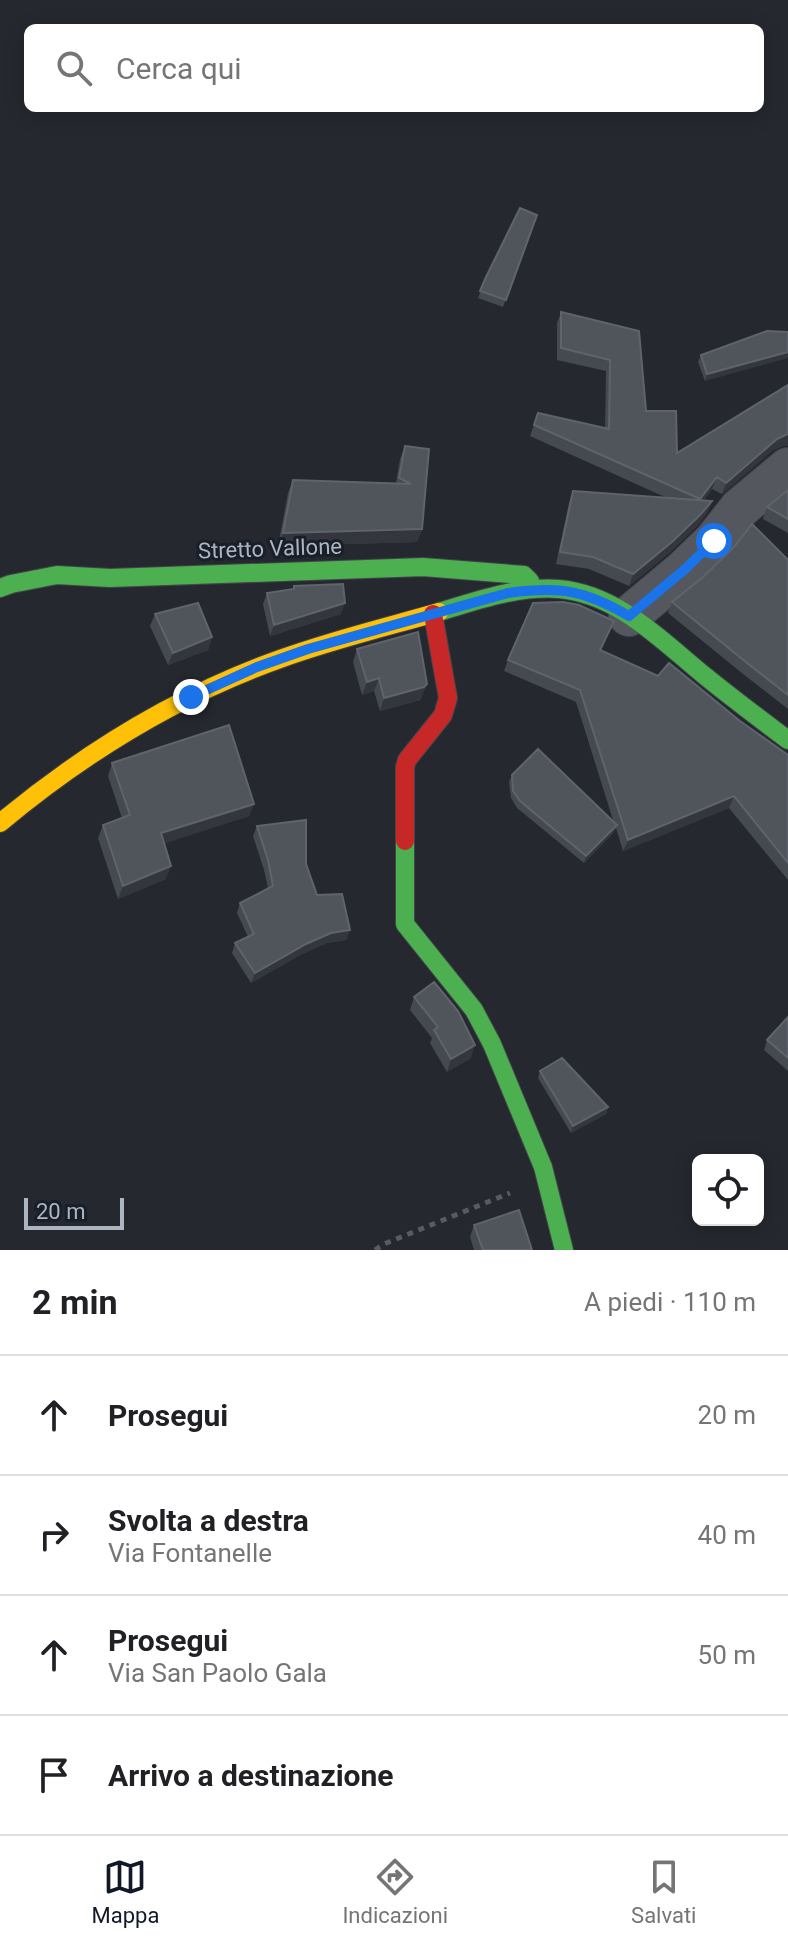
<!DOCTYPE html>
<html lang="it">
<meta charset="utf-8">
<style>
:root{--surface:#fff;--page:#f2f2f2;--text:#202124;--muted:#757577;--line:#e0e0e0;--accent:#111827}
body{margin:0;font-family:Roboto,sans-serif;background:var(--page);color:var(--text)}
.controls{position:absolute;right:24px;bottom:24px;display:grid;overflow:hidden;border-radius:12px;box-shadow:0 4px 20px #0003}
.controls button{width:72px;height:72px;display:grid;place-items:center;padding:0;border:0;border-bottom:2px solid var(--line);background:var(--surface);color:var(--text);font:40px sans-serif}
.scale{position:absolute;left:24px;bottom:20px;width:100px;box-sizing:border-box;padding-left:8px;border:4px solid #adb4c2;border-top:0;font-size:22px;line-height:28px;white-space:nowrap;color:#adb4c2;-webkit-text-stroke:6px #181f29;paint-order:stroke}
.stop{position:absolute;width:24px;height:24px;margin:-18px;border:6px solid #1a73e8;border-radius:50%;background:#fff}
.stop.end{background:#1a73e8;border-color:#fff;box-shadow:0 2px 8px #0008}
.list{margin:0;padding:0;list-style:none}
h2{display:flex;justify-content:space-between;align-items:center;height:104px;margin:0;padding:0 32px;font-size:34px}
h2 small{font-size:26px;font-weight:400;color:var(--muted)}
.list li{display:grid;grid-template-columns:52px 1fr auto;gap:24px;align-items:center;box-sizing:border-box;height:120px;padding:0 32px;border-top:2px solid var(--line)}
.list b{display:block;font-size:30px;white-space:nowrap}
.list p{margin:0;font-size:26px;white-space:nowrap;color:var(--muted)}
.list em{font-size:26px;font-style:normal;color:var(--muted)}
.icon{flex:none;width:44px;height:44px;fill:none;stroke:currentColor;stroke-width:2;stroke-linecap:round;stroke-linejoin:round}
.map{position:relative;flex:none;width:788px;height:1250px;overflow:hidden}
.search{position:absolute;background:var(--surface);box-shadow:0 4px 20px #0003;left:24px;right:24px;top:24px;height:88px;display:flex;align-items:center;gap:20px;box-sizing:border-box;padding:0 28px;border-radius:12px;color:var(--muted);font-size:30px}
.sheet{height:584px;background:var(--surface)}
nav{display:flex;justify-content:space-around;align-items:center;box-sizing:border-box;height:112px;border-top:2px solid var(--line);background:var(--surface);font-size:22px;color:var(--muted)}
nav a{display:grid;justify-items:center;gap:4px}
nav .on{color:var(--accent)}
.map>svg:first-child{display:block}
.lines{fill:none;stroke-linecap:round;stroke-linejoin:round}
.street-casing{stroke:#42454a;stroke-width:42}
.fast-casing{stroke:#42454a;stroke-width:20}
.slow-casing{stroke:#42454a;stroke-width:20}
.jam-casing{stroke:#42454a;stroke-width:20}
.path{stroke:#585c62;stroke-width:5;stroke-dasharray:6 6;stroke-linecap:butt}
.street{stroke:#54575e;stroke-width:40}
.fast{stroke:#4caf50;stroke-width:18}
.slow{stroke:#ffc107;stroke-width:18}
.jam{stroke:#c62828;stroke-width:18}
.wall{fill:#454950}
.shaded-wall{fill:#33373d}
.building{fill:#50555c;stroke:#5f646c;stroke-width:2}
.route{stroke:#1a73e8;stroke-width:10}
.labels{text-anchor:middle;stroke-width:6;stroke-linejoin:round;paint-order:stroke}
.street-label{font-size:22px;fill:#adb4c2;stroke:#181f29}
</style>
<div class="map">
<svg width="788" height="1250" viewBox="0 0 788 1250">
<rect width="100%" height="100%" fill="#25292f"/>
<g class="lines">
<g class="street-casing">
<path id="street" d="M 629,616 L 684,570 L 714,541 L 740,508 L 788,468"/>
</g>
<g class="fast-casing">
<path id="fast" d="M 0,588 L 11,584 L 57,575 L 110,578 L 423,567 L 524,575 L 530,581
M 439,612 C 478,600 518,586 559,589 C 618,594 662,641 705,676 C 732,698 760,719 788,740
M 405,841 L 405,924 L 474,1010 L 492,1044 L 543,1167 L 564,1250"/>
</g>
<g class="slow-casing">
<path id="slow" d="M 0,823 C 84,753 176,696 280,659 C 332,640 386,627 439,612"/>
</g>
<g class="jam-casing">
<path id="jam" d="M 405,841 L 405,767 L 407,760 L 443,715 L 448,698 L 433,614"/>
</g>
<path class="path" d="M 375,1250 L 384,1244 L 510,1193"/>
<use href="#street" class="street"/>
<use href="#fast" class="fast"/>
<use href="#slow" class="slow"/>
<use href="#jam" class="jam"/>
</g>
<path class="wall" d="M 537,215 L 503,307 L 478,298 L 486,277 Z
M 561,312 L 639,331 L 646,411 L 677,453 L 783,446 L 773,450 L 722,494 L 712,489 L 704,500 L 712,501 L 707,513 L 697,526 L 669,553 L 629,586 L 589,569 L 556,564 L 569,503 L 573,491 L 667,498 L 530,436 L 538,413 L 605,428 L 606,371 L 557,360 L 557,323 Z
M 788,332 L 705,381 L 698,362 L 701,355 Z
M 405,446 L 422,529 L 417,542 L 278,546 L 288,493 L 293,480 L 396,483 L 400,459 Z
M 788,490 L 788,533 L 763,519 L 767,507 Z
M 788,560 L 788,709 L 743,674 L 668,613 L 672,602 Z
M 294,586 L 341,614 L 270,636 L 263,604 L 267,593 L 293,589 Z
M 155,614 L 212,637 L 208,650 L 168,665 L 150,626 Z
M 614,621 L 601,651 L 740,721 L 788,755 L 788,880 L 729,808 L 623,851 L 616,828 L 614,832 L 584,863 L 517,808 L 511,798 L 509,782 L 512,775 L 614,823 L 576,702 L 504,671 L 508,660 Z
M 357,649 L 427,684 L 420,700 L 380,711 L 374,691 L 362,695 L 353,662 Z
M 112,763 L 254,804 L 249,816 L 164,843 L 166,879 L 118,899 L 98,838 L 103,825 L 122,818 L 108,776 Z
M 257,826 L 306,864 L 317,895 L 350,930 L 346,940 L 327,943 L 302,954 L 251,983 L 232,953 L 235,943 L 248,937 L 237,913 L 240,903 L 268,888 L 264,870 L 253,836 Z
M 414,997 L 471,1058 L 447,1072 L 430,1043 L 432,1038 L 410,1010 Z
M 788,1017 L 788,1071 L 764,1050 L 767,1040 Z
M 540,1071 L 608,1107 L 606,1114 L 571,1133 L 538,1078 Z
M 474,1225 L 532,1250 L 474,1250 L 470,1237 Z"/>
<path class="shaded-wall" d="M 788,352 L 788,358 L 705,381 L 707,374 Z
M 788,434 L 788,446 L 783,446 L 773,450 L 722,494 L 726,483 L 777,439 Z
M 717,477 L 712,489 L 696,510 L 700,499 Z
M 712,501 L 707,513 L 697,526 L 669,553 L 629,586 L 633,574 Z
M 422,529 L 417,542 L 278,546 L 283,533 Z
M 345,603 L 341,614 L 270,636 L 274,625 Z
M 212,637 L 208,650 L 168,665 L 173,653 Z
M 379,678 L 374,691 L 362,695 L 367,682 Z
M 427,684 L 420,700 L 380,711 L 384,698 Z
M 734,796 L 729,808 L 623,851 L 628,840 Z
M 254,804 L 249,816 L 157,846 L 161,833 Z
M 617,825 L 614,832 L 584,863 L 586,856 Z
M 171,866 L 166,879 L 118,899 L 123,886 Z
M 350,930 L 346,940 L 327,943 L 302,954 L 251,983 L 255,973 L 306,944 L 331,933 Z
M 475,1045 L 471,1058 L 447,1072 L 451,1059 Z
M 608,1107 L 606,1114 L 571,1133 L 573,1126 Z"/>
<path class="building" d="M 520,208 L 537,215 L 506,300 L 480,291 L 486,277 Z
M 561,312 L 639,331 L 646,411 L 676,411 L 677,453 L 788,385 L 788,434 L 777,439 L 726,483 L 717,477 L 700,499 L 534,425 L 538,413 L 609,429 L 610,360 L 561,348 Z
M 767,331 L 788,332 L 788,352 L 707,374 L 701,355 Z
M 405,446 L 429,449 L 422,529 L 283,533 L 293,480 L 411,484 L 399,478 Z
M 788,490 L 788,519 L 767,507 Z
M 573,491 L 712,501 L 701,514 L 673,541 L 633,574 L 593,557 L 560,552 Z
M 752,524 L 788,560 L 788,695 L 747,663 L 672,602 L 703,577 L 734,547 Z
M 343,584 L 345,603 L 274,625 L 267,593 L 294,589 L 294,586 Z
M 563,602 L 579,605 L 614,621 L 600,650 L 658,676 L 669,663 L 740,721 L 788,755 L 788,863 L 734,796 L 628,840 L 580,690 L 508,660 L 533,603 Z
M 198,603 L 212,637 L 173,653 L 155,614 Z
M 418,632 L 427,684 L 424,687 L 384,698 L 379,678 L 367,682 L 357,649 Z
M 229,725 L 254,804 L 161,833 L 171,866 L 123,886 L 103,825 L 130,815 L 112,763 Z
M 538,749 L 617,825 L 586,856 L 520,801 L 513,791 L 512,775 Z
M 306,820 L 306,864 L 317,895 L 342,894 L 350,930 L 331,933 L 306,944 L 255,973 L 235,943 L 254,934 L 240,903 L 273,886 L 268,860 L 257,826 Z
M 434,982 L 458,1011 L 475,1045 L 451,1059 L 434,1030 L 438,1027 L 414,997 Z
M 788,1017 L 788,1058 L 767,1040 Z
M 562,1058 L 608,1107 L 573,1126 L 540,1071 Z
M 519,1210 L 532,1250 L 483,1250 L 474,1225 Z"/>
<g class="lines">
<path class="route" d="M 191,697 L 257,667 L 308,649 L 508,593 C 560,586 584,590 629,616 L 684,570 L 714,541"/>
</g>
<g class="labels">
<g class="street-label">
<text transform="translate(270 548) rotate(-2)" y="8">Stretto Vallone</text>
</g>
</g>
</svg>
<div class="controls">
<button><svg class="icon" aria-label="locate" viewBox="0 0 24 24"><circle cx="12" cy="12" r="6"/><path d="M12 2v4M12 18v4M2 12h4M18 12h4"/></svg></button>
</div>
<div class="scale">20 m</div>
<div class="stop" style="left:714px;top:541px"></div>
<div class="stop end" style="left:191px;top:697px"></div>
<div class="search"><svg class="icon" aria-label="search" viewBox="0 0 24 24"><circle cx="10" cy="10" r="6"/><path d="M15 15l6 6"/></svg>Cerca qui</div>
</div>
<section class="sheet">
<h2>2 min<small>A piedi · 110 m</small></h2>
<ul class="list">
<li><svg class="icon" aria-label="ahead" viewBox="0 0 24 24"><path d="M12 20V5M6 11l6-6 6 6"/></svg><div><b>Prosegui</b></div><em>20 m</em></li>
<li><svg class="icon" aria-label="right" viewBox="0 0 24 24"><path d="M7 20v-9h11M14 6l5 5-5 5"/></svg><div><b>Svolta a destra</b><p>Via Fontanelle</p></div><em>40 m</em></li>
<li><svg class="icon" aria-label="ahead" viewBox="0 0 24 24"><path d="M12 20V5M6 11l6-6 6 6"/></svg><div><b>Prosegui</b><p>Via San Paolo Gala</p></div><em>50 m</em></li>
<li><svg class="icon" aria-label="arrive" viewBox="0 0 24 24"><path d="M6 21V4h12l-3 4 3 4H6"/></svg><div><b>Arrivo a destinazione</b></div></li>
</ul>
</section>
<nav>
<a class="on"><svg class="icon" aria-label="map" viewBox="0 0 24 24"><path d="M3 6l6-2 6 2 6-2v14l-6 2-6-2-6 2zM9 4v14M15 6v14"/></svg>Mappa</a>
<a><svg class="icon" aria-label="directions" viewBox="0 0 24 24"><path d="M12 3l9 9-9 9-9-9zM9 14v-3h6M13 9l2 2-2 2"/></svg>Indicazioni</a>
<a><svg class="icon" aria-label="saved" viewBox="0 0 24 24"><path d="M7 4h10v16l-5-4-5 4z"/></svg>Salvati</a>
</nav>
